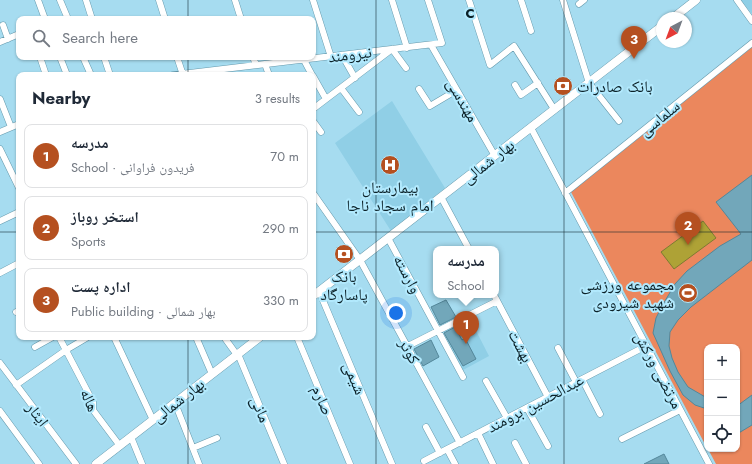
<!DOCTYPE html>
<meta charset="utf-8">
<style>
:root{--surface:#fff;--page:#f6f6f7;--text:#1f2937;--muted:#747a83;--line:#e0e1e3;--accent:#b55020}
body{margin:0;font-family:Jost,"Noto Naskh Arabic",sans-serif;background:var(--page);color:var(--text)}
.controls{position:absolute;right:12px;bottom:12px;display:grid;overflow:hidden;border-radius:8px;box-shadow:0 1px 3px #0004}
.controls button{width:36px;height:36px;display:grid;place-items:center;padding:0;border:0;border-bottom:1px solid var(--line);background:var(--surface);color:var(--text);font:20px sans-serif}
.compass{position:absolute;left:656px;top:12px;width:36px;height:36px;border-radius:50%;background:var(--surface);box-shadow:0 1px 3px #0004;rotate:221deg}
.you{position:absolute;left:396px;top:313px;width:14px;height:14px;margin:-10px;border:3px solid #fff;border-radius:50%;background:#1a73e8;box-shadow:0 0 0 6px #1a73e833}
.badge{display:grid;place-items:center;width:26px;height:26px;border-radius:50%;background:var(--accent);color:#fff;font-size:13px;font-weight:700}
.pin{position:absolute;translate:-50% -33px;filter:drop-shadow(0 1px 2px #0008)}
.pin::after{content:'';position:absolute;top:21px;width:14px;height:12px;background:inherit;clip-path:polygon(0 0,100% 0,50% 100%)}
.popup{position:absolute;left:433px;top:246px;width:66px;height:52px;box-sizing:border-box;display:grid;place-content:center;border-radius:8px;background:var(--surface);filter:drop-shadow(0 1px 3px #0005);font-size:13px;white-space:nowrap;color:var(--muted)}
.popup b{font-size:15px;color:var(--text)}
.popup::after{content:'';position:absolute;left:50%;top:100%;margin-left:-8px;border:8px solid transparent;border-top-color:var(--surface)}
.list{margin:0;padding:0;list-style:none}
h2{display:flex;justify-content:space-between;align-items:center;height:52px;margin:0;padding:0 16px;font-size:17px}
h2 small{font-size:13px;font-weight:400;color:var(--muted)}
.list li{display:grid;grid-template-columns:26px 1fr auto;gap:12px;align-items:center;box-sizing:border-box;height:64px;margin:0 8px 8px;padding:0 8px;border:1px solid var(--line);border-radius:8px}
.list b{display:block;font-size:15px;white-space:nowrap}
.list p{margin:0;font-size:13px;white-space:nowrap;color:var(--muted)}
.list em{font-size:13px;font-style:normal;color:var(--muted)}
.icon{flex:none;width:22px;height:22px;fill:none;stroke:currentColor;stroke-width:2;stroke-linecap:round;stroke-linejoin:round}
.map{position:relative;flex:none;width:752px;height:464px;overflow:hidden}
.search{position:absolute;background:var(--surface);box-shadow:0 1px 3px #0004;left:16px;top:16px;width:300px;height:44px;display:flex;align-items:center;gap:10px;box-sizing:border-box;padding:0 14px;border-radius:8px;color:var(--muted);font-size:15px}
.panel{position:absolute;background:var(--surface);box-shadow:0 1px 3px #0004;left:16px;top:72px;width:300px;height:268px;border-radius:8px}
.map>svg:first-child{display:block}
.built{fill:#90cfe6}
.green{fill:#eb875d}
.water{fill:#aea236;stroke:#7d7b32}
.building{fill:#72a7ba;stroke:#53879a}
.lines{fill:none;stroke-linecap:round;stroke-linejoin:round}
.street-casing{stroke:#6599ac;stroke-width:7}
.secondary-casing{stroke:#6599ac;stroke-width:9}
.street{stroke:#fff;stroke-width:6}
.secondary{stroke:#fff;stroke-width:8}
.grid{fill:none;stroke:#0b2128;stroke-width:1;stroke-opacity:0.55}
.labels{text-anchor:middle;stroke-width:4;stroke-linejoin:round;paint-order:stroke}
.street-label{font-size:16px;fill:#0b2128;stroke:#b2e9fd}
.poi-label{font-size:16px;fill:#0b2128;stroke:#b2e9fd}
.grid-label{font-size:13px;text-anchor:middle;font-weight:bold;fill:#0b2128;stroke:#b2e9fd;stroke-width:4;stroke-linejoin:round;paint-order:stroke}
</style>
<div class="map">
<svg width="752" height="464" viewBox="0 0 752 464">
<rect width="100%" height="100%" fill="#a6dcf0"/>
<path class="built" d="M 741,0 L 752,0 L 752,14 Z
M 392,101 L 445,188 L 391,231 L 335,143 Z
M 470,319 L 489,356 L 463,370 L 443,331 Z"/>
<path class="green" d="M 752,47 L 752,464 L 716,464 L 708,449 L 737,449 L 737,347 L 707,347 L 707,448 L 571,192 Z"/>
<path class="water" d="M 703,221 L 716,238 L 674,269 L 661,252 Z"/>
<path class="building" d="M 752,175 L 752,260 L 691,307 L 678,320 L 670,332 L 669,346 L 672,358 L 678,372 L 688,387 L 707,398 L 707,409 L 695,405 L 683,395 L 670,371 L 653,333 L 656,318 L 662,306 L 675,284 L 687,271 L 720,246 L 741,234 L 716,202 Z
M 446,300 L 456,317 L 440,325 L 431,307 Z
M 455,327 L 462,340 L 465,338 L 476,359 L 463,366 L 444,333 Z
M 431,340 L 439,357 L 423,366 L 414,349 Z
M 752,395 L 752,425 L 737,434 L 737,406 Z
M 664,454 L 669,464 L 644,464 Z"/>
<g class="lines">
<g class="street-casing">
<path id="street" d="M 38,0 L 45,19
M 60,0 L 68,19
M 86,0 L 92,19
M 159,0 L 165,19
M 235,0 L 241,19
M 313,0 L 331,57
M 392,0 L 407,48
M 469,0 L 490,65 L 514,46 L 554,109
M 521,0 L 531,31
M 563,0 L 589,83 L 619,121
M 737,0 L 752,21
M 579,4 L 584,0
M 3,25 L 8,39
M 0,42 L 19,34
M 431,45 L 495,156
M 342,55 L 355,78
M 40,57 L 46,75
M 60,57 L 67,75
M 83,57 L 91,75
M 104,57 L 110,75
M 177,57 L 183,75
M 253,57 L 256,65
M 304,60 L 312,75
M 265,64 L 269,75
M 173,75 L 442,43 L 428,0
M 313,76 L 326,99
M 515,85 L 521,95 L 538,83
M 341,88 L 359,112
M 419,89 L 430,106 L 457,90
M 0,99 L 11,127
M 313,109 L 392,49 L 406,68
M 313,121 L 321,132
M 531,128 L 709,464
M 0,132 L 19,124
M 0,149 L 19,188
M 313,193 L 360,260 L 460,443
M 565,193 L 752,43
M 441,197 L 469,249
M 0,221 L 19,212
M 388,238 L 463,377
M 0,273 L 19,263
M 319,291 L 392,464
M 494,295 L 548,397
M 16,312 L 19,311
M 59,337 L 93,402 L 93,410 L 120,446
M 114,337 L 153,420
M 196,337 L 212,374
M 224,337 L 237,355
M 297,337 L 350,464
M 408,346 L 497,301
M 35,347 L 53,337
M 558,348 L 576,382
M 238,354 L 284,464
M 0,363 L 76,464
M 582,379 L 600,414
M 486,381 L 507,418
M 16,385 L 66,350 L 88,337
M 175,403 L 199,464
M 527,408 L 548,446
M 0,411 L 39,464
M 426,427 L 440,453
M 478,433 L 493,464
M 131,437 L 142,464
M 622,439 L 680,410
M 515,443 L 526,464
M 193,448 L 217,438
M 447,449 L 455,464
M 424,461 L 646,346"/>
</g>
<g class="secondary-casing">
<path id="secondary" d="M 673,18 L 696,0
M 313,296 L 662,26
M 96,464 L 260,337"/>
</g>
<use href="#street" class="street"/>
<use href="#secondary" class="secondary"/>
</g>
<path class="grid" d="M 188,0 L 188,19M 376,0 L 376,464M 564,0 L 564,464M 188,57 L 188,75M 0,232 L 19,232M 313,232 L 752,232M 188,337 L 188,464"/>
<defs>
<g id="bank-disc" transform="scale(1)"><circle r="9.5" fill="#b55020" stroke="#b2e9fd"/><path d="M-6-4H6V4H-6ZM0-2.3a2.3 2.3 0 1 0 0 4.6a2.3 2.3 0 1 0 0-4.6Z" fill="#fff"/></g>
<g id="hospital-disc" transform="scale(1)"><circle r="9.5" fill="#b55020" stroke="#b2e9fd"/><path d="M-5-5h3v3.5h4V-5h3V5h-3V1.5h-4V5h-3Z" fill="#fff"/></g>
<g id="stadium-disc" transform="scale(1)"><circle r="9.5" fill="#b55020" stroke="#b2e9fd"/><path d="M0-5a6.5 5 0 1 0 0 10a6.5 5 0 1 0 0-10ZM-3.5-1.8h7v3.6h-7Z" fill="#fff"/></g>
</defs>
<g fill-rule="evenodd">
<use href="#bank-disc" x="563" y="86"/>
<use href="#hospital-disc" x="390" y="165"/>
<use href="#bank-disc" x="344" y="254"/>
<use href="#stadium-disc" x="688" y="293"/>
</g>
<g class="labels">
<g class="street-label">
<text transform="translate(350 54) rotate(-7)" y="6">نیرومند</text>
<text transform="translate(463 100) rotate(60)" y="6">مهندسی</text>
<text transform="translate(659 118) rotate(-39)" y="6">سلماسی</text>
<text transform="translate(488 161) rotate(-38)" y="6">بهار شمالی</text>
<text transform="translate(408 274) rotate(62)" y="6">وارسته</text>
<text transform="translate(521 346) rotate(62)" y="6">بهشت</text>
<text transform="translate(410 351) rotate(61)" y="6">کوثر</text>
<text transform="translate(659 370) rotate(62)" y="6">مرتضی ورکش</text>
<text transform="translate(355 378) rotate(67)" y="6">شیمی</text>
<text transform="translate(90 400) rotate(66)" y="6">هاله</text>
<text transform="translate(178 400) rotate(-38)" y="6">بهار شمالی</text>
<text transform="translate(323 400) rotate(67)" y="6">صارم</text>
<text transform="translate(535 403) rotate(-28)" y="6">عبدالحسین برومند</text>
<text transform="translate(261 409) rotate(67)" y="6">مانی</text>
<text transform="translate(38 414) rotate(53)" y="6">ایثار</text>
</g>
<g class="poi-label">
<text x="577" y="92" text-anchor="start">بانک صادرات</text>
<text x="390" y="193">بیمارستان<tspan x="390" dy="18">امام سجاد ناجا</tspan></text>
<text x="344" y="282">بانک<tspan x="344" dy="18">پاسارگاد</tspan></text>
<text x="674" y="290" text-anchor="end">مجموعه ورزشی<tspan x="674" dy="18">شهید شیرودی</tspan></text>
</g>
</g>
<g class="grid-label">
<text x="470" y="18">C</text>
</g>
</svg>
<div class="controls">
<button>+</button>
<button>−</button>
<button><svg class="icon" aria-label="locate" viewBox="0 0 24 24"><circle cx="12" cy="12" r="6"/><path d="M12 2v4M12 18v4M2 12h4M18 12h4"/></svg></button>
</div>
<svg class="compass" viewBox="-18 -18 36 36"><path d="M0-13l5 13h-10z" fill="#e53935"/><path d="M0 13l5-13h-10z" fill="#747a83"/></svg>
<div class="you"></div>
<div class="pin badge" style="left:466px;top:344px">1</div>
<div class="popup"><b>مدرسه</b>School</div>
<div class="pin badge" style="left:688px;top:245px">2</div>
<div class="pin badge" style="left:634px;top:59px">3</div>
<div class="search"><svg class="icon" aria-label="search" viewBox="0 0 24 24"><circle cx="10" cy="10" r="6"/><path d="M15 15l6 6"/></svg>Search here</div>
<section class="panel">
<h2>Nearby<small>3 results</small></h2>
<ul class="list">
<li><span class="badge">1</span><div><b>مدرسه</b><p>School · فریدون فراوانی</p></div><em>70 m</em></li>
<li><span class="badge">2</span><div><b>استخر روباز</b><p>Sports</p></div><em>290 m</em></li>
<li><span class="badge">3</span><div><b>اداره پست</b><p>Public building · بهار شمالی</p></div><em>330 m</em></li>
</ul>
</section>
</div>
